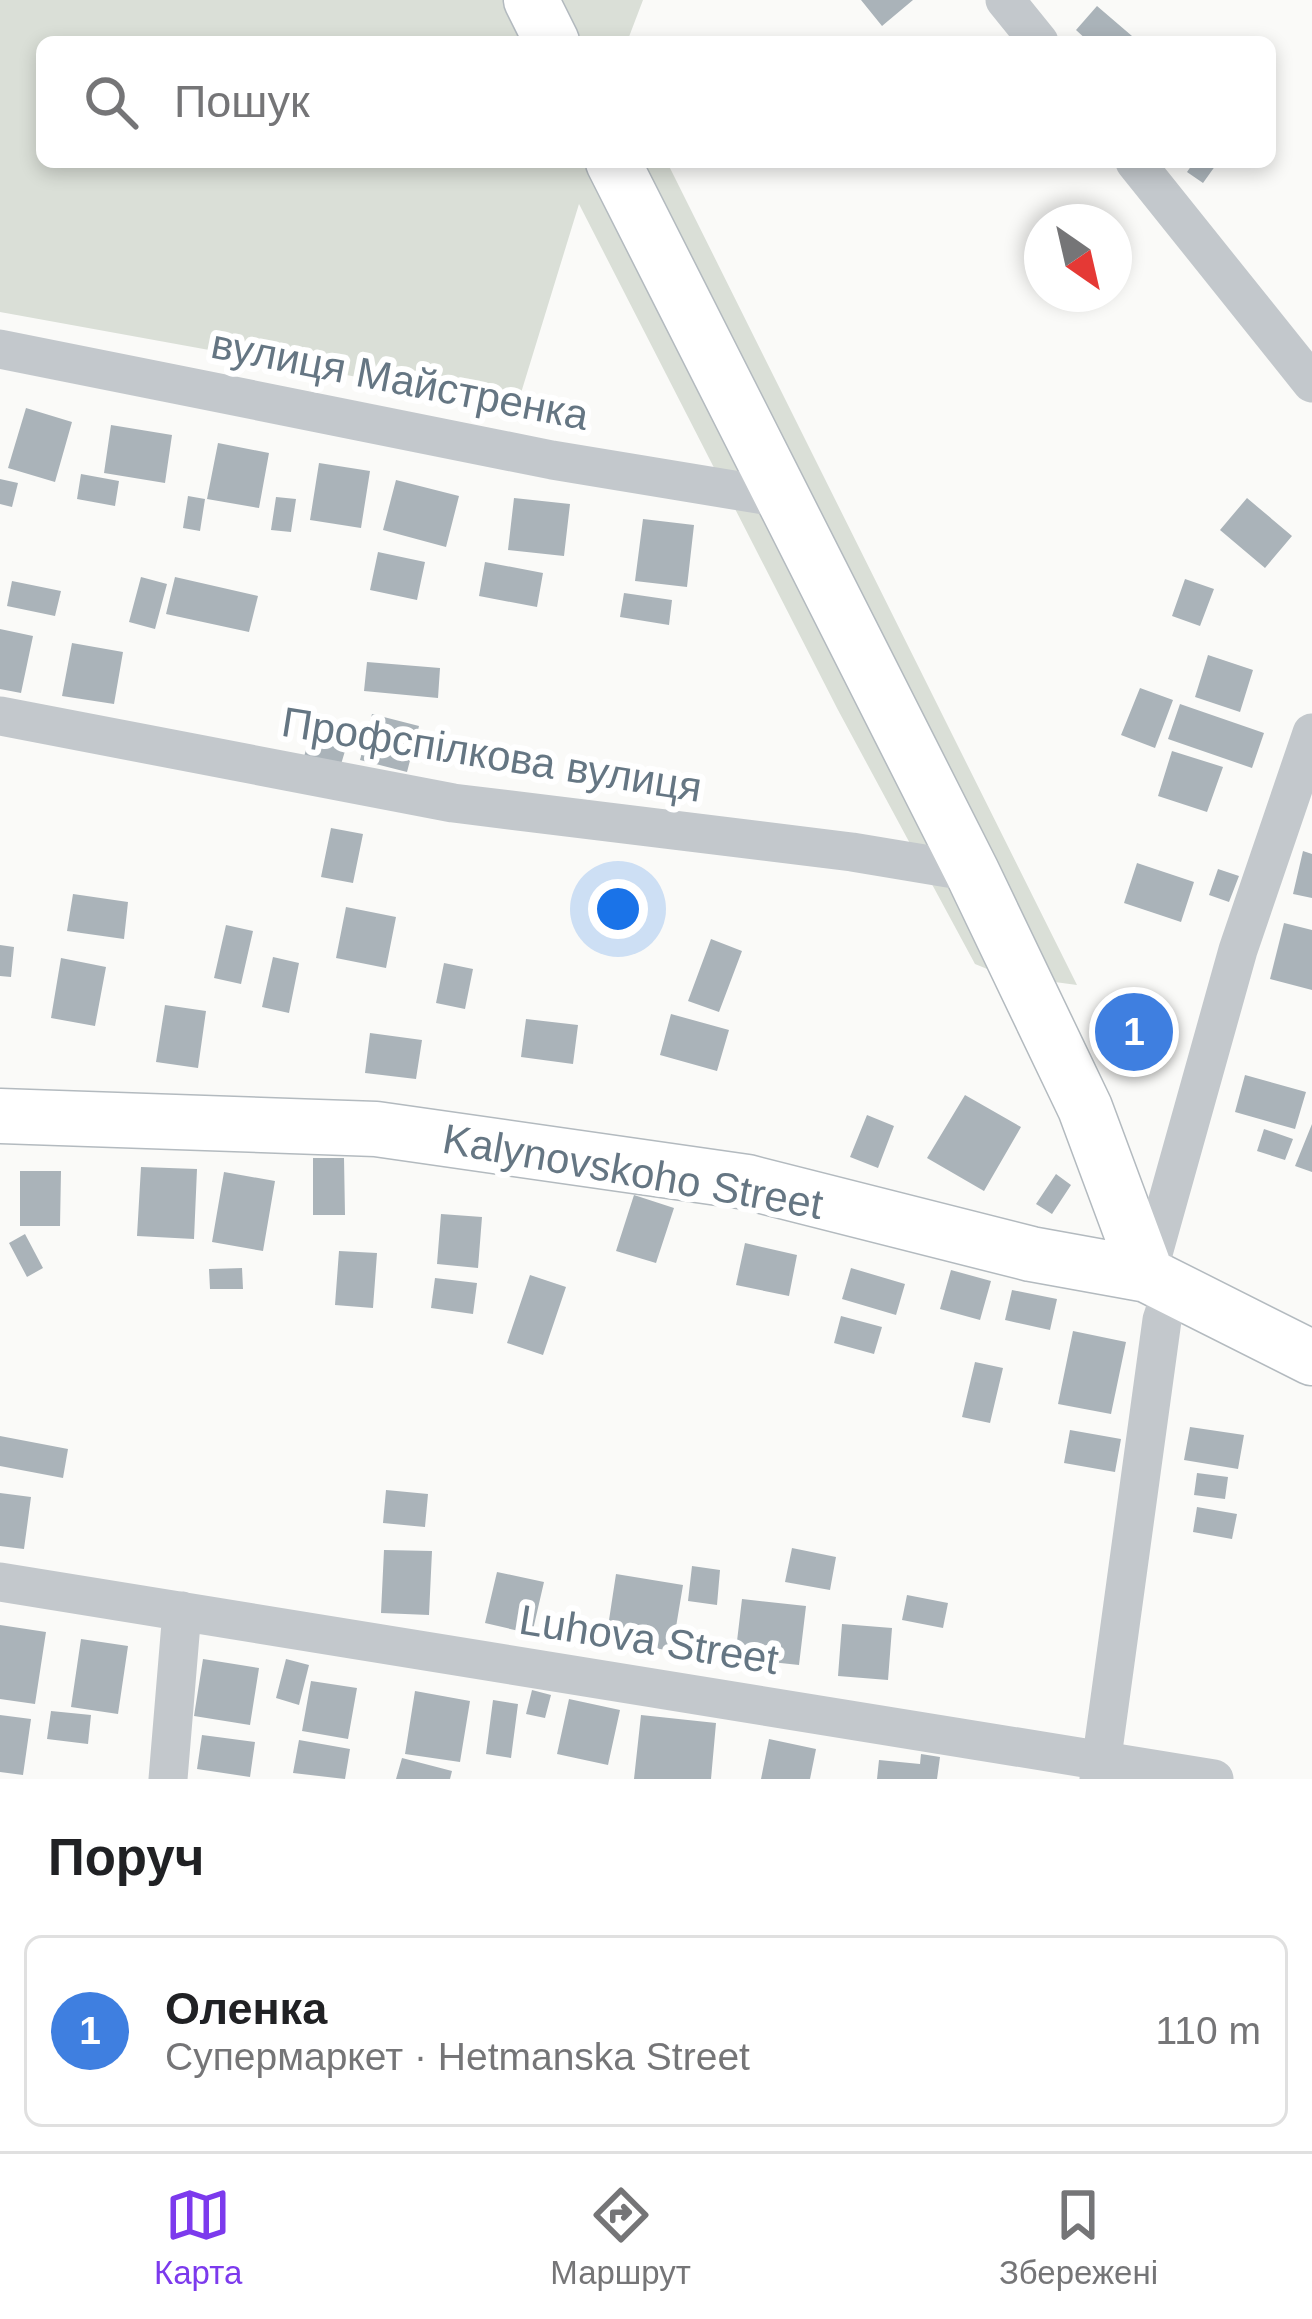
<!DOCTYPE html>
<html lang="uk">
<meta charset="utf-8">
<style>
:root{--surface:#fff;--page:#f2f2f2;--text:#202124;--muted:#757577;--line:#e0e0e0;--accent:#7c3aed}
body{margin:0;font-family:Helvetica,sans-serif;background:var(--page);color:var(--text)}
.compass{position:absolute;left:1024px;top:204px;width:108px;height:108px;border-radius:50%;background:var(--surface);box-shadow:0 6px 18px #0003;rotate:146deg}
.you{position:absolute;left:618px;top:909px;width:42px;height:42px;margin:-30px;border:9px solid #fff;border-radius:50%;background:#1a73e8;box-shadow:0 0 0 18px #1a73e833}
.badge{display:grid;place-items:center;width:78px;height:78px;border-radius:50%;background:var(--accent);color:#fff;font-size:39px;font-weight:700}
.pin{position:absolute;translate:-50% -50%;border:6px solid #fff;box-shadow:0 3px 12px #0006}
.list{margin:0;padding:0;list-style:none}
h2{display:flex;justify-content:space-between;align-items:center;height:156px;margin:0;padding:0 48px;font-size:51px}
h2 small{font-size:39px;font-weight:400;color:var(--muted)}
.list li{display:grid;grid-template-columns:78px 1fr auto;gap:36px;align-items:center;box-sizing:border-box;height:192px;margin:0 24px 24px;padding:0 24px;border:3px solid var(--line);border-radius:18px}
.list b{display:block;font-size:45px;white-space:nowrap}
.list p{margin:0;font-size:39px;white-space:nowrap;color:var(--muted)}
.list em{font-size:39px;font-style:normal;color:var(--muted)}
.icon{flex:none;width:66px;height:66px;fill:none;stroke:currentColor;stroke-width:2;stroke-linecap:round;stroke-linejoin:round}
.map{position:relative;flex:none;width:1312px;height:1779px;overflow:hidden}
.search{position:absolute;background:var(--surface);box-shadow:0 6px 18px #0003;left:36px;right:36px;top:36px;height:132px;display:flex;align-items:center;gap:30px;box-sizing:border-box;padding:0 42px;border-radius:18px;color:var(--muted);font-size:45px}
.sheet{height:372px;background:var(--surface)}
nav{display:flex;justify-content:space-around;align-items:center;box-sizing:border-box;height:168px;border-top:3px solid var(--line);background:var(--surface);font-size:33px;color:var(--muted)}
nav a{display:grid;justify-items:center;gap:6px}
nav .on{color:var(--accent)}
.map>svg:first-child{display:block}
.green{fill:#dadfd7}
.building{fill:#aab3b9}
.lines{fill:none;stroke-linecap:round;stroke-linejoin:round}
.secondary-casing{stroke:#b3babf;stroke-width:57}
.street{stroke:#c3c8cc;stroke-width:39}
.secondary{stroke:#fff;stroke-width:54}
.labels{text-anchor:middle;stroke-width:12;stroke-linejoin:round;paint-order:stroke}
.street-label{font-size:42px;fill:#657683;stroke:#fff}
</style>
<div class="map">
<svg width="1312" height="1779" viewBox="0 0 1312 1779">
<rect width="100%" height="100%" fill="#fafaf8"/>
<path class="green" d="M 0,0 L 643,0 L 627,42 L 42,42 L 42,162 L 667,162 L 1077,985 L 1002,975 L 975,964 L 838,710 L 579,204 L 517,406 L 0,312 Z"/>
<path class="building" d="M 861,0 L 913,0 L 882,26 Z
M 1097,6 L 1139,42 L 1089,42 L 1076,30 Z
M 1194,162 L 1218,162 L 1203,183 L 1187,172 Z
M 26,408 L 72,422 L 55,482 L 8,468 Z
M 111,425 L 172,435 L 165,483 L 104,473 Z
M 218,443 L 269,453 L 259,508 L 207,499 Z
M 319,463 L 370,471 L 361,528 L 310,520 Z
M 81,474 L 119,481 L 115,506 L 77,499 Z
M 0,479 L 18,483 L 12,507 L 0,504 Z
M 396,480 L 459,496 L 446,547 L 383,530 Z
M 188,496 L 205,499 L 200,531 L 183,528 Z
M 276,497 L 296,499 L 291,532 L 271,530 Z
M 514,498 L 570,504 L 564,556 L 508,550 Z
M 1247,498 L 1292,536 L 1265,568 L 1220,530 Z
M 643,519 L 694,525 L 687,587 L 635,581 Z
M 378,552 L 425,562 L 417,600 L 370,590 Z
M 485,562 L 543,573 L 537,607 L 479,596 Z
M 141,577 L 167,584 L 155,629 L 129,622 Z
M 175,577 L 258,596 L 249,632 L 166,614 Z
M 1185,579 L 1214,589 L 1200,626 L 1172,616 Z
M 12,581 L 61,591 L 55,616 L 7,606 Z
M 624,593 L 672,600 L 669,625 L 620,617 Z
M 0,629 L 33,636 L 21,693 L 0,689 Z
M 72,643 L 123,652 L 114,704 L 62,696 Z
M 1208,655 L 1253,670 L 1240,712 L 1195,697 Z
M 367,662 L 440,668 L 438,698 L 364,691 Z
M 1140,688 L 1173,700 L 1155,748 L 1121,735 Z
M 1180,704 L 1264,733 L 1252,768 L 1168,739 Z
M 372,714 L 419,726 L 407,772 L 360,760 Z
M 315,719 L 351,731 L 339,771 L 303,760 Z
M 1172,751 L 1223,767 L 1207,812 L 1158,796 Z
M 331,828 L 363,834 L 353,883 L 321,877 Z
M 1303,851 L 1312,854 L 1312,898 L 1293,894 Z
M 1137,863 L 1194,882 L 1181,922 L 1124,903 Z
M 1218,869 L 1239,876 L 1229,902 L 1209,895 Z
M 73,894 L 128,902 L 124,939 L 67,931 Z
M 346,907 L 396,917 L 386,968 L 336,958 Z
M 1284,923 L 1312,930 L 1312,990 L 1270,979 Z
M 226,925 L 253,931 L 241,984 L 214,978 Z
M 711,939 L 742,951 L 719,1012 L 688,1001 Z
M 0,945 L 14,947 L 11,977 L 0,976 Z
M 273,957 L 299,963 L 289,1013 L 262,1007 Z
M 61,958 L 106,967 L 95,1026 L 51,1018 Z
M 444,963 L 473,969 L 465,1009 L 436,1003 Z
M 165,1005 L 206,1011 L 198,1068 L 156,1062 Z
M 1117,1009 L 1161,1030 L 1150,1054 L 1106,1033 Z
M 671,1014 L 729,1030 L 717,1071 L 660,1055 Z
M 526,1019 L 578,1025 L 573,1064 L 521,1057 Z
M 370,1033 L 422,1040 L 416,1079 L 365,1073 Z
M 1245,1075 L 1306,1092 L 1295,1129 L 1235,1112 Z
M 965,1095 L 1021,1127 L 984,1191 L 927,1158 Z
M 867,1115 L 894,1126 L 878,1168 L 850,1157 Z
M 1312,1124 L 1312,1172 L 1295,1166 Z
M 1264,1129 L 1293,1139 L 1285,1160 L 1257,1151 Z
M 313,1158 L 344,1158 L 345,1215 L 313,1215 Z
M 141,1167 L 197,1169 L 194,1239 L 137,1236 Z
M 20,1171 L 61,1171 L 60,1226 L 20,1226 Z
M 224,1172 L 275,1181 L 263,1251 L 212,1242 Z
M 1056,1174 L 1071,1185 L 1052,1214 L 1036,1204 Z
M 634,1195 L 674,1208 L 656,1263 L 616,1251 Z
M 441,1214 L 482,1217 L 478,1268 L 437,1264 Z
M 25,1234 L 43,1268 L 27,1277 L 9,1243 Z
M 745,1243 L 797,1255 L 789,1296 L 736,1285 Z
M 339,1251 L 377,1253 L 373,1308 L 335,1305 Z
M 242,1268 L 243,1289 L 210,1289 L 209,1269 Z
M 851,1268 L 905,1284 L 896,1315 L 842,1299 Z
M 951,1270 L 991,1281 L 980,1320 L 940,1309 Z
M 530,1275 L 566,1287 L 543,1355 L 507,1343 Z
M 435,1278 L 477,1283 L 473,1314 L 431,1308 Z
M 1012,1290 L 1057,1299 L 1050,1330 L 1005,1320 Z
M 841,1316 L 882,1327 L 874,1354 L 834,1343 Z
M 1073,1331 L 1126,1342 L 1111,1414 L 1058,1404 Z
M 975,1362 L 1003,1368 L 990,1423 L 962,1417 Z
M 1190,1427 L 1244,1435 L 1238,1469 L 1184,1460 Z
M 1070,1430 L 1121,1439 L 1115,1472 L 1064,1463 Z
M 0,1436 L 68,1449 L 63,1478 L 0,1466 Z
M 1197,1473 L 1228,1477 L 1225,1499 L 1194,1495 Z
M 386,1490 L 428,1494 L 425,1527 L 383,1523 Z
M 0,1493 L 31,1497 L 24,1549 L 0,1546 Z
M 1197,1507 L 1237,1514 L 1232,1539 L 1193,1532 Z
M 792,1548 L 836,1557 L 830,1590 L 785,1582 Z
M 384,1550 L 432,1551 L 429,1615 L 381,1613 Z
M 692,1566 L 720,1570 L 717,1605 L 688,1601 Z
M 497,1572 L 544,1582 L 532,1634 L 485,1623 Z
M 616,1574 L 683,1585 L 672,1651 L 606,1640 Z
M 907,1595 L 948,1603 L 943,1628 L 902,1620 Z
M 742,1599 L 806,1606 L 799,1665 L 735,1658 Z
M 842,1624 L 892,1628 L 888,1680 L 838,1676 Z
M 0,1625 L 46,1632 L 35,1704 L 0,1699 Z
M 81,1639 L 128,1646 L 118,1714 L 71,1707 Z
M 203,1659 L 259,1668 L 250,1725 L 194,1716 Z
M 286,1659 L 309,1665 L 299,1705 L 276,1698 Z
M 311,1681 L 357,1688 L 348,1739 L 302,1731 Z
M 532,1690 L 551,1695 L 545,1718 L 526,1714 Z
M 415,1691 L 470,1701 L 460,1762 L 405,1754 Z
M 569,1699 L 620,1710 L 608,1765 L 557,1754 Z
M 493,1700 L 518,1704 L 511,1758 L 486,1754 Z
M 51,1711 L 91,1715 L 88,1744 L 47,1739 Z
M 0,1715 L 31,1719 L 23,1775 L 0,1772 Z
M 641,1715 L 716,1723 L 711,1779 L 634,1779 Z
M 202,1735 L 255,1742 L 250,1777 L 197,1769 Z
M 769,1739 L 816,1749 L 810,1779 L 761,1779 Z
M 299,1740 L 350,1749 L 345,1779 L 293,1773 Z
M 921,1754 L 940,1757 L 937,1779 L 877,1779 L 879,1760 L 920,1764 Z
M 402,1758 L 452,1771 L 450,1779 L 396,1779 Z"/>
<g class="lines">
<g class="secondary-casing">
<path id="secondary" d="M 531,0 L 552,42
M 613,162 L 972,872 L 1085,1108 L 1147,1275
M 0,1116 L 376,1129 L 747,1182 L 1031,1254 L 1147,1275 L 1312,1358"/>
</g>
<path class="street" d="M 1005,0 L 1039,42
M 1135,162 L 1312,383
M 0,349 L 552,460 L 782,498
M 0,716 L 453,803 L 852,852 L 972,872
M 1147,1275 L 1238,950 L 1312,733
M 0,1582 L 1214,1779
M 168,1779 L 182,1611
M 1099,1779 L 1162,1320 L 1173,1287"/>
<use href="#secondary" class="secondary"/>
</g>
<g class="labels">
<g class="street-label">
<text transform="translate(400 379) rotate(11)" y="15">вулиця Майстренка</text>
<text transform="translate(492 754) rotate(9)" y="15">Профспілкова вулиця</text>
<text transform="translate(633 1171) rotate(10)" y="15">Kalynovskoho Street</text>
<text transform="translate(649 1639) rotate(9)" y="15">Luhova Street</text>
</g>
</g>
</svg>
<svg class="compass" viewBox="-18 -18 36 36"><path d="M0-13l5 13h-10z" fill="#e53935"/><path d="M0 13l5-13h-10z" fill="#757577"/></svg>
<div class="you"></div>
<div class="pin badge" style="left:1134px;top:1032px;background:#3f7fe0">1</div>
<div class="search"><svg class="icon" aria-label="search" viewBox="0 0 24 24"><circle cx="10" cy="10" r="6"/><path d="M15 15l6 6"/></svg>Пошук</div>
</div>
<section class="sheet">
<h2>Поруч<small></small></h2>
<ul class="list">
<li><span class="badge" style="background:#3f7fe0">1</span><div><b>Оленка</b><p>Супермаркет · Hetmanska Street</p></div><em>110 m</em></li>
</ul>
</section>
<nav>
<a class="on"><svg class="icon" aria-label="map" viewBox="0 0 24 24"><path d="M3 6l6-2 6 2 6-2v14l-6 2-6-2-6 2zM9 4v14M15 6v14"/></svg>Карта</a>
<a><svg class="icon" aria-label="directions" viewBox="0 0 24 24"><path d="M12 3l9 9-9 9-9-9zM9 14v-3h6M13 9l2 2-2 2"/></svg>Маршрут</a>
<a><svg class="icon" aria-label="saved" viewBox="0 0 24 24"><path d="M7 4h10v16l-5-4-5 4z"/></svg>Збережені</a>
</nav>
